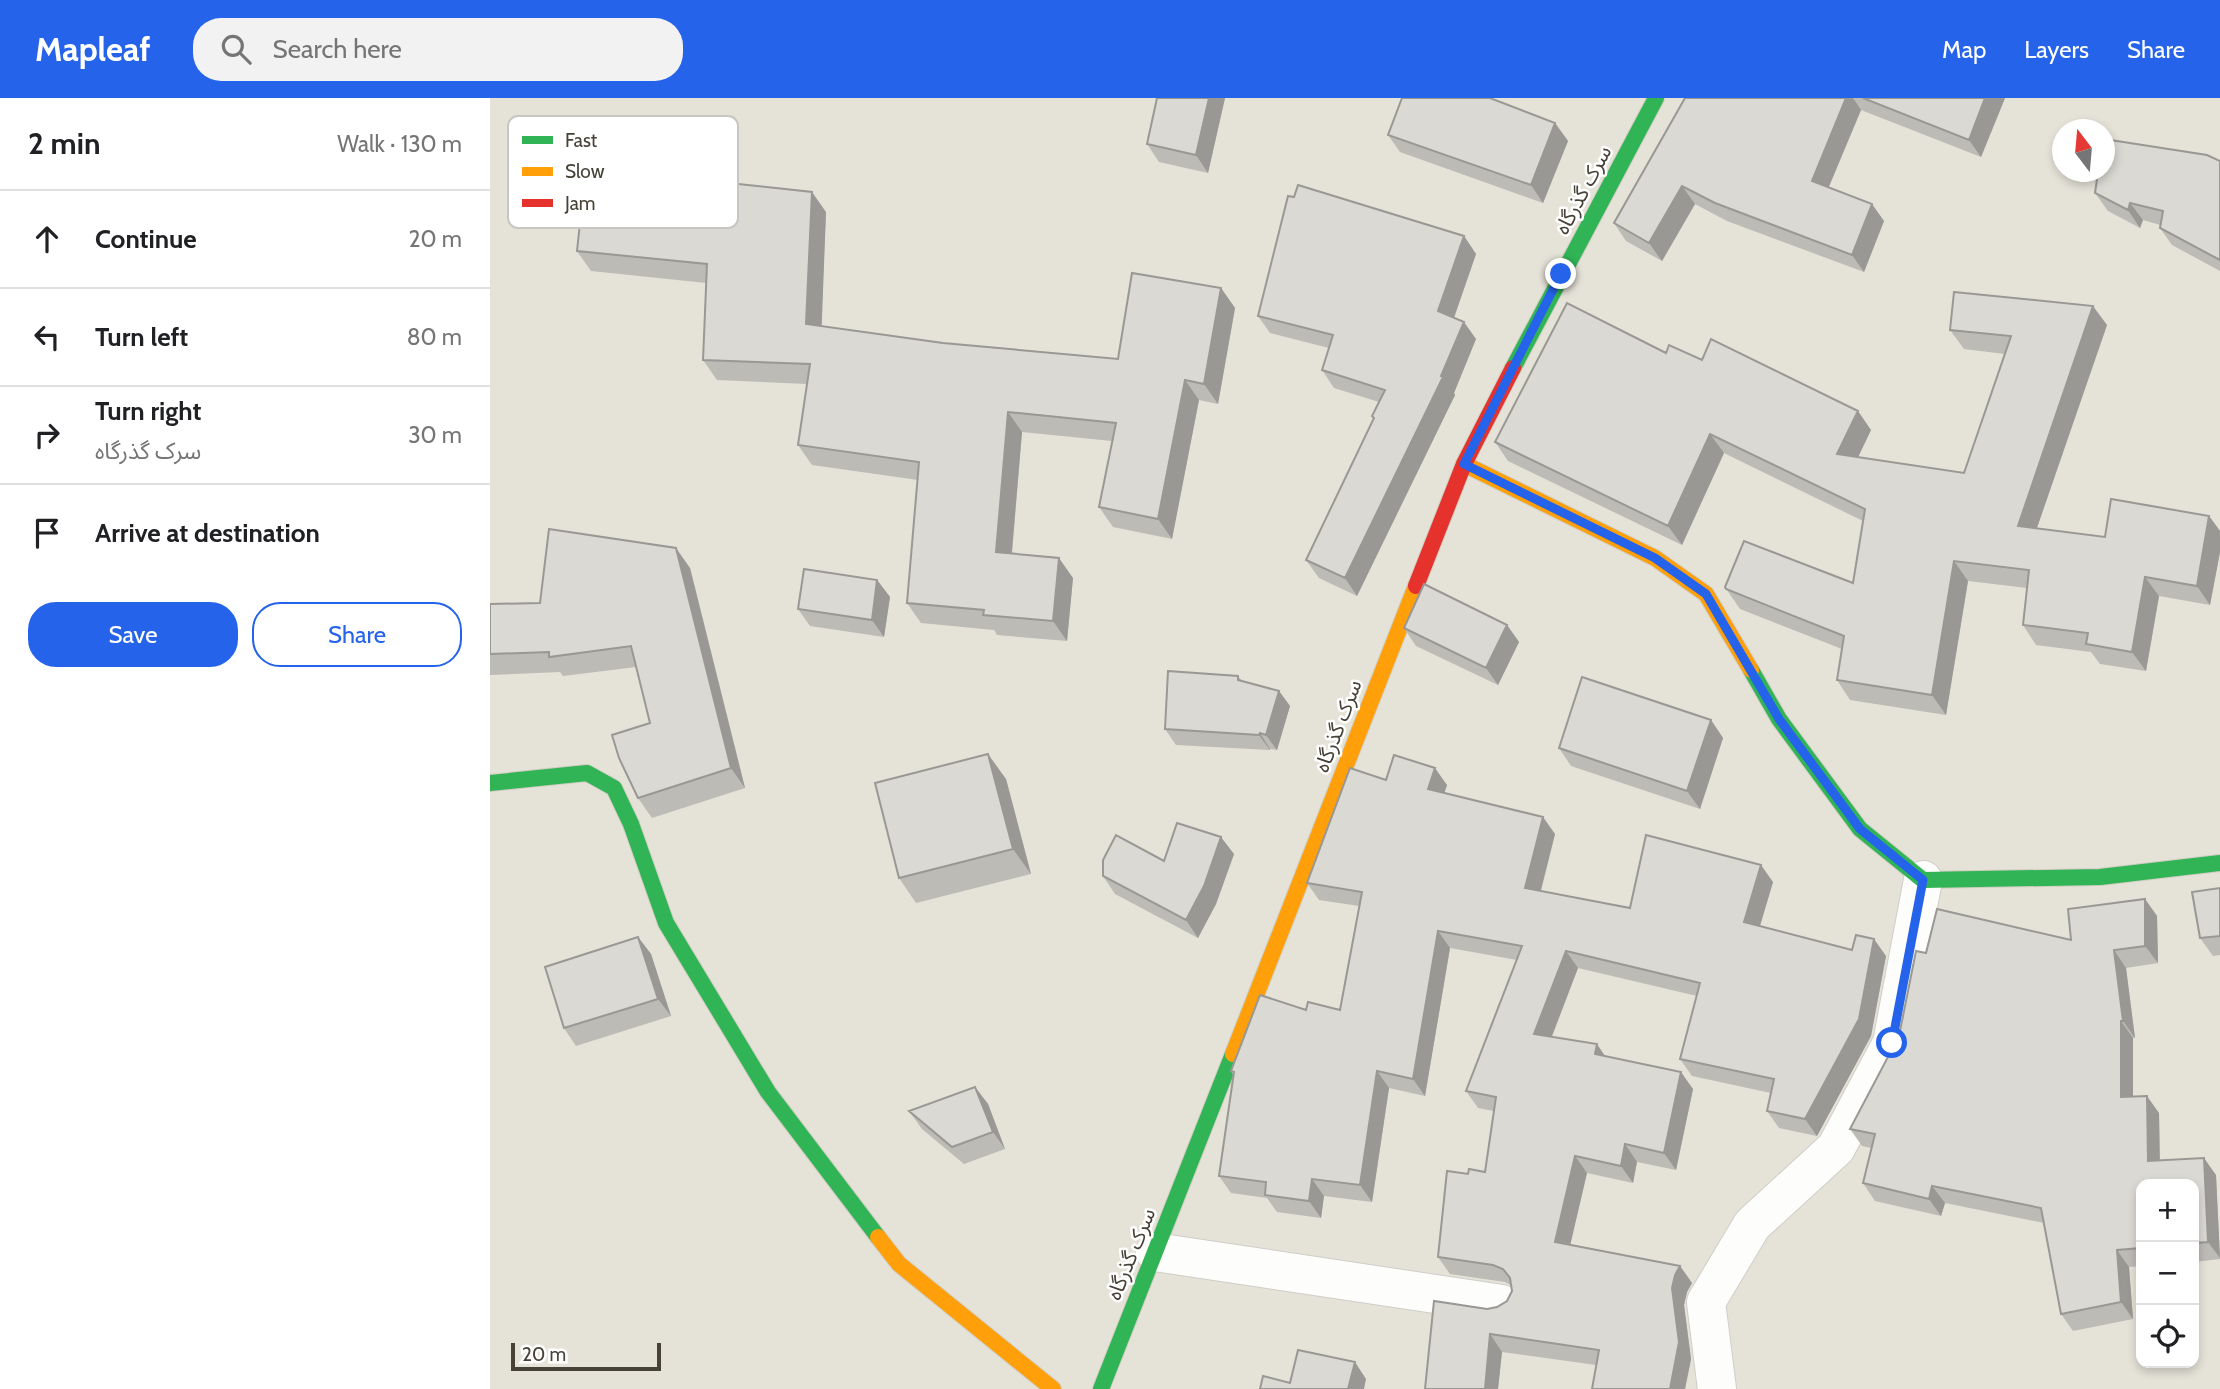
<!DOCTYPE html>
<meta charset="utf-8">
<style>
:root{--surface:#fff;--page:#f2f2f2;--text:#202124;--muted:#757577;--line:#e0e0e0;--accent:#2563eb}
body{margin:0;font-family:Cabin,"Noto Sans Arabic",sans-serif;background:var(--page);color:var(--text)}
.controls{position:absolute;right:21px;bottom:21px;display:grid;overflow:hidden;border-radius:14px;box-shadow:0 4px 10px #0003}
.controls button{width:63px;height:63px;display:grid;place-items:center;padding:0;border:0;border-bottom:2px solid var(--line);background:var(--surface);color:var(--text);font:35px sans-serif}
.compass{position:absolute;left:1562px;top:21px;width:63px;height:63px;border-radius:50%;background:var(--surface);box-shadow:0 4px 10px #0003;rotate:344deg}
.scale{position:absolute;left:21px;bottom:18px;width:150px;box-sizing:border-box;padding-left:7px;border:4px solid #474237;border-top:0;font-size:19px;line-height:24px;white-space:nowrap;color:#474237;-webkit-text-stroke:5px #fff;paint-order:stroke}
.stop{position:absolute;width:21px;height:21px;margin:-16px;border:5px solid #2563eb;border-radius:50%;background:#fff}
.stop.end{background:#2563eb;border-color:#fff;box-shadow:0 2px 7px #0008}
.list{margin:0;padding:0;list-style:none}
h2{display:flex;justify-content:space-between;align-items:center;height:91px;margin:0;padding:0 28px;font-size:30px}
h2 small{font-size:23px;font-weight:400;color:var(--muted)}
.list li{display:grid;grid-template-columns:46px 1fr auto;gap:21px;align-items:center;box-sizing:border-box;height:98px;padding:0 28px;border-top:2px solid var(--line)}
.list b{display:block;font-size:26px;white-space:nowrap}
.list p{margin:0;font-size:23px;white-space:nowrap;color:var(--muted)}
.list em{font-size:23px;font-style:normal;color:var(--muted)}
.actions{display:flex;gap:14px;padding:21px 28px}
.actions a{flex:1;padding:16px 0;border:2px solid var(--accent);border-radius:28px;text-align:center;font-size:24px;color:var(--accent)}
.actions .main{background:var(--accent);color:#fff}
.icon{flex:none;width:38px;height:38px;fill:none;stroke:currentColor;stroke-width:2;stroke-linecap:round;stroke-linejoin:round}
.map{position:relative;flex:none;width:1730px;height:1291px;overflow:hidden}
header{display:flex;align-items:center;gap:42px;box-sizing:border-box;height:98px;padding:0 35px;background:var(--accent);color:#fff}
header strong{font-size:33px}
nav{display:flex;gap:38px;margin-inline-start:auto;font-size:24px}
.search{width:490px;height:63px;background:var(--page);display:flex;align-items:center;gap:18px;box-sizing:border-box;padding:0 24px;border-radius:28px;color:var(--muted);font-size:26px}
main{display:flex}
aside{flex:1;background:var(--surface)}
.map>svg:first-child{display:block}
.residential{fill:#e5e2d8;fill-rule:evenodd}
.lines{fill:none;stroke-linecap:round;stroke-linejoin:round}
.street-casing{stroke:#cfcec8;stroke-width:40}
.fast-casing{stroke:#d0cdc2;stroke-width:18}
.slow-casing{stroke:#d0cdc2;stroke-width:18}
.jam-casing{stroke:#d0cdc2;stroke-width:18}
.street{stroke:#fdfdfc;stroke-width:38}
.fast{stroke:#30b455;stroke-width:16}
.slow{stroke:#ff9f0a;stroke-width:16}
.jam{stroke:#e5322d;stroke-width:16}
.wall{fill:#bcbbb6}
.shaded-wall{fill:#999894}
.building{fill:#dbd9d4;stroke:#999894;stroke-width:2}
.route{stroke:#2563eb;stroke-width:9}
.labels{text-anchor:middle;stroke-width:5;stroke-linejoin:round;paint-order:stroke}
.street-label{font-size:21px;fill:#474237;stroke:#fff}
.key{fill:#fff;stroke:#c8c6c3;stroke-width:2}
.key-label{font-size:19px;fill:#474237}
</style>
<header>
<strong>Mapleaf</strong>
<div class="search"><svg class="icon" aria-label="search" viewBox="0 0 24 24"><circle cx="10" cy="10" r="6"/><path d="M15 15l6 6"/></svg>Search here</div>
<nav><a>Map</a><a>Layers</a><a>Share</a></nav>
</header>
<main>
<aside>
<h2>2 min<small>Walk · 130 m</small></h2>
<ul class="list">
<li><svg class="icon" aria-label="ahead" viewBox="0 0 24 24"><path d="M12 20V5M6 11l6-6 6 6"/></svg><div><b>Continue</b></div><em>20 m</em></li>
<li><svg class="icon" aria-label="left" viewBox="0 0 24 24"><path d="M17 20v-9H6M10 6l-5 5 5 5"/></svg><div><b>Turn left</b></div><em>80 m</em></li>
<li><svg class="icon" aria-label="right" viewBox="0 0 24 24"><path d="M7 20v-9h11M14 6l5 5-5 5"/></svg><div><b>Turn right</b><p>سرک گذرگاه</p></div><em>30 m</em></li>
<li><svg class="icon" aria-label="arrive" viewBox="0 0 24 24"><path d="M6 21V4h12l-3 4 3 4H6"/></svg><div><b>Arrive at destination</b></div></li>
</ul>
<div class="actions"><a class="main">Save</a><a>Share</a></div>
</aside>
<div class="map">
<svg width="1730" height="1291" viewBox="0 0 1730 1291">
<rect width="100%" height="100%" fill="#f1f0eb"/>
<path class="residential" d="M 0,0 L 1730,0 L 1730,1291 L 0,1291 ZM 1573,32 L 1615,32 L 1615,74 L 1573,74 ZM 1651,1086 L 1704,1086 L 1704,1265 L 1651,1265 Z"/>
<g class="lines">
<g class="street-casing">
<path id="street" d="M 665,1154 L 1012,1206
M 1227,1291 L 1216,1204 L 1262,1127 L 1346,1050 L 1402,945 L 1433,782"/>
</g>
<g class="fast-casing">
<path id="fast" d="M 1023,270 L 1166,0
M 1261,572 L 1289,621 L 1370,731 L 1433,782 L 1610,779 L 1730,765
M 0,685 L 97,675 L 124,690 L 141,726 L 176,825 L 278,994 L 388,1139
M 611,1291 L 743,956"/>
</g>
<g class="slow-casing">
<path id="slow" d="M 974,366 L 1165,460 L 1216,496 L 1261,572
M 743,956 L 926,488
M 388,1139 L 409,1166 L 563,1291"/>
</g>
<g class="jam-casing">
<path id="jam" d="M 926,488 L 974,366 L 1023,270"/>
</g>
<use href="#street" class="street"/>
<use href="#fast" class="fast"/>
<use href="#slow" class="slow"/>
<use href="#jam" class="jam"/>
</g>
<path class="wall" d="M 667,0 L 735,0 L 718,75 L 669,64 L 657,46 Z
M 1195,0 L 1515,0 L 1491,59 L 1371,12 L 1339,89 L 1394,123 L 1374,174 L 1237,123 L 1205,106 L 1172,163 L 1136,143 L 1124,125 Z
M 1065,25 L 1078,43 L 1053,105 L 910,54 L 898,37 Z
M 1730,63 L 1730,173 L 1682,147 L 1670,130 L 1670,127 L 1653,122 L 1650,130 L 1618,113 L 1605,95 Z
M 212,80 L 213,82 L 336,114 L 331,228 L 453,245 L 628,261 L 731,190 L 745,210 L 728,306 L 709,302 L 682,441 L 623,429 L 609,409 L 622,343 L 532,334 L 522,456 L 583,480 L 577,543 L 507,537 L 504,532 L 431,525 L 417,505 L 428,382 L 322,367 L 308,347 L 317,286 L 227,282 L 213,262 L 216,185 L 101,173 L 87,153 Z
M 974,138 L 986,156 L 964,220 L 986,241 L 964,295 L 965,297 L 867,498 L 829,480 L 816,462 L 884,321 L 882,318 L 889,304 L 844,290 L 832,272 L 839,250 L 780,235 L 768,218 Z
M 1617,227 L 1547,430 L 1615,439 L 1719,418 L 1730,433 L 1730,454 L 1720,507 L 1669,498 L 1656,573 L 1610,566 L 1601,554 L 1546,547 L 1533,527 L 1537,490 L 1478,483 L 1456,617 L 1360,602 L 1347,582 L 1352,551 L 1250,511 L 1235,489 L 1363,485 L 1373,423 L 1234,355 L 1192,447 L 1018,363 L 1005,344 L 1176,255 L 1212,262 L 1381,332 L 1368,359 L 1474,375 L 1515,256 L 1474,251 L 1460,232 Z
M 200,470 L 255,690 L 162,720 L 148,700 L 160,625 L 146,569 L 73,578 L 70,574 L 0,577 L 0,506 L 50,505 Z
M 387,482 L 400,499 L 394,539 L 320,528 L 308,511 Z
M 1017,527 L 1029,544 L 1008,587 L 926,548 L 914,530 Z
M 748,578 L 752,583 L 789,593 L 800,608 L 787,652 L 780,651 L 780,652 L 686,647 L 675,631 Z
M 1221,622 L 1233,640 L 1210,711 L 1081,668 L 1069,650 Z
M 516,681 L 541,776 L 426,805 L 409,780 Z
M 896,682 L 957,687 L 954,695 L 1065,736 L 1051,793 L 1140,810 L 1283,784 L 1270,828 L 1362,852 L 1396,858 L 1381,938 L 1327,1038 L 1289,1030 L 1277,1013 L 1281,995 L 1202,978 L 1190,961 L 1207,898 L 1088,870 L 1062,939 L 1203,991 L 1186,1072 L 1147,1064 L 1143,1085 L 1097,1075 L 1080,1146 L 1190,1168 L 1202,1185 L 1197,1194 L 1194,1207 L 1201,1261 L 1195,1291 L 1102,1291 L 1106,1267 L 1012,1254 L 1008,1291 L 935,1291 L 997,1211 L 1007,1209 L 1017,1203 L 1022,1193 L 1021,1187 L 1015,1184 L 960,1176 L 948,1159 L 978,1076 L 995,1074 L 1004,1013 L 988,1010 L 976,993 L 1027,862 L 960,850 L 935,998 L 899,990 L 882,1104 L 834,1098 L 831,1120 L 787,1114 L 777,1100 L 741,1095 L 729,1078 L 743,977 L 741,973 L 816,912 L 850,912 L 869,808 L 829,802 L 817,785 Z
M 744,756 L 726,806 L 708,840 L 625,796 L 613,778 L 674,763 Z
M 1730,790 L 1730,857 L 1723,858 L 1710,840 Z
M 1655,801 L 1667,818 L 1668,865 L 1636,870 L 1645,940 L 1643,940 L 1643,998 L 1669,1015 L 1670,1062 L 1726,1077 L 1730,1161 L 1704,1164 L 1704,1086 L 1651,1086 L 1651,1168 L 1639,1169 L 1643,1221 L 1583,1233 L 1571,1216 L 1554,1125 L 1455,1105 L 1451,1118 L 1385,1103 L 1373,1085 L 1382,1050 L 1372,1048 L 1360,1031 L 1409,938 L 1436,855 L 1581,842 Z
M 148,839 L 161,856 L 181,918 L 86,948 L 74,930 Z
M 485,989 L 498,1006 L 515,1051 L 474,1066 L 432,1031 L 419,1013 Z"/>
<path class="shaded-wall" d="M 719,0 L 735,0 L 718,75 L 706,57 Z
M 1356,0 L 1363,0 L 1371,12 L 1334,100 L 1322,83 Z
M 1495,0 L 1515,0 L 1491,59 L 1479,42 Z
M 1065,25 L 1078,43 L 1053,105 L 1041,87 Z
M 1192,88 L 1205,106 L 1172,163 L 1159,145 Z
M 322,94 L 336,114 L 331,246 L 316,226 Z
M 1640,105 L 1653,122 L 1650,130 L 1638,112 Z
M 1382,106 L 1394,123 L 1374,174 L 1362,157 Z
M 974,138 L 986,156 L 960,231 L 948,213 Z
M 731,190 L 745,210 L 728,306 L 714,286 Z
M 1603,208 L 1617,227 L 1541,447 L 1528,428 Z
M 974,224 L 986,241 L 964,295 L 965,297 L 867,498 L 855,480 L 951,278 Z
M 695,282 L 709,302 L 682,441 L 668,421 Z
M 1368,313 L 1381,332 L 1360,376 L 1347,356 Z
M 518,314 L 532,334 L 520,475 L 506,454 Z
M 1220,336 L 1234,355 L 1192,447 L 1178,428 Z
M 1719,418 L 1730,433 L 1730,454 L 1720,507 L 1707,488 Z
M 186,450 L 200,470 L 255,690 L 241,670 Z
M 569,460 L 583,480 L 577,543 L 563,523 Z
M 1464,463 L 1478,483 L 1456,617 L 1442,597 Z
M 1655,479 L 1669,498 L 1656,573 L 1642,554 Z
M 387,482 L 400,499 L 394,539 L 382,522 Z
M 1017,527 L 1029,544 L 1008,587 L 996,570 Z
M 789,593 L 800,608 L 787,652 L 776,637 Z
M 1221,622 L 1233,640 L 1210,711 L 1197,693 Z
M 770,635 L 780,651 L 780,652 L 769,637 Z
M 498,656 L 516,681 L 541,776 L 523,751 Z
M 945,670 L 957,687 L 950,708 L 938,691 Z
M 1053,719 L 1065,736 L 1047,807 L 1035,790 Z
M 731,739 L 744,756 L 726,806 L 708,840 L 696,822 Z
M 1271,767 L 1283,784 L 1266,841 L 1254,824 Z
M 1655,801 L 1667,818 L 1668,865 L 1655,848 Z
M 948,833 L 960,850 L 935,998 L 923,981 Z
M 148,839 L 161,856 L 181,918 L 168,901 Z
M 1384,841 L 1396,858 L 1381,938 L 1327,1038 L 1315,1021 Z
M 1624,852 L 1636,870 L 1645,940 L 1633,923 Z
M 1076,853 L 1088,870 L 1056,953 L 1044,936 Z
M 1631,923 L 1643,940 L 1643,1016 L 1631,999 Z
M 1107,946 L 1119,964 L 1105,956 Z
M 887,973 L 899,990 L 882,1104 L 870,1087 Z
M 1191,974 L 1203,991 L 1186,1072 L 1174,1055 Z
M 485,989 L 498,1006 L 515,1051 L 503,1034 Z
M 1657,998 L 1669,1015 L 1670,1080 L 1658,1063 Z
M 1135,1046 L 1147,1064 L 1143,1085 L 1131,1068 Z
M 1085,1058 L 1097,1075 L 1077,1161 L 1065,1144 Z
M 1714,1060 L 1726,1077 L 1730,1160 L 1718,1144 Z
M 822,1081 L 834,1098 L 831,1120 L 819,1103 Z
M 1442,1088 L 1455,1105 L 1451,1118 L 1439,1101 Z
M 1627,1152 L 1639,1169 L 1643,1221 L 1631,1204 Z
M 1190,1168 L 1202,1185 L 1197,1194 L 1194,1207 L 1201,1261 L 1195,1291 L 1180,1291 L 1182,1190 L 1185,1177 Z
M 1000,1236 L 1012,1254 L 1008,1291 L 995,1291 Z
M 865,1264 L 876,1281 L 874,1291 L 858,1291 Z"/>
<path class="building" d="M 667,0 L 719,0 L 706,57 L 657,46 Z
M 912,0 L 1000,0 L 1065,25 L 1041,87 L 898,37 Z
M 1195,0 L 1356,0 L 1322,83 L 1382,106 L 1362,157 L 1225,105 L 1192,88 L 1159,145 L 1124,125 Z
M 1373,0 L 1495,0 L 1479,42 Z
M 1614,41 L 1717,57 L 1730,63 L 1730,162 L 1670,130 L 1673,113 L 1640,105 L 1638,112 L 1605,95 L 1608,74 L 1614,74 Z
M 96,69 L 212,80 L 211,82 L 322,94 L 316,226 L 453,245 L 628,261 L 642,175 L 731,190 L 714,286 L 695,282 L 668,421 L 609,409 L 626,325 L 518,314 L 506,454 L 569,460 L 563,523 L 493,517 L 494,512 L 417,505 L 429,364 L 308,347 L 320,266 L 213,262 L 217,166 L 87,153 Z
M 808,87 L 974,138 L 948,213 L 974,224 L 951,278 L 953,279 L 855,480 L 816,462 L 884,320 L 882,318 L 895,292 L 832,272 L 843,237 L 768,218 L 798,98 L 804,99 Z
M 1464,194 L 1603,208 L 1528,428 L 1615,439 L 1621,401 L 1719,418 L 1707,488 L 1655,479 L 1642,554 L 1596,546 L 1598,535 L 1533,527 L 1539,472 L 1464,463 L 1442,597 L 1347,582 L 1354,538 L 1236,491 L 1235,489 L 1254,443 L 1363,485 L 1375,411 L 1220,336 L 1178,428 L 1005,344 L 1077,205 L 1176,255 L 1179,247 L 1212,262 L 1221,241 L 1368,313 L 1347,356 L 1474,375 L 1521,238 L 1460,232 Z
M 59,431 L 186,450 L 241,670 L 148,700 L 129,660 L 122,637 L 160,625 L 141,548 L 59,559 L 59,554 L 0,556 L 0,506 L 50,505 Z
M 314,471 L 387,482 L 382,522 L 308,511 Z
M 934,486 L 1017,527 L 996,570 L 914,530 Z
M 678,573 L 748,578 L 748,582 L 789,593 L 776,637 L 770,635 L 769,637 L 675,631 Z
M 1092,579 L 1221,622 L 1197,693 L 1069,650 Z
M 498,656 L 523,751 L 409,780 L 385,685 Z
M 904,657 L 945,670 L 938,691 L 1053,719 L 1035,790 L 1140,810 L 1156,737 L 1271,767 L 1254,824 L 1362,852 L 1366,837 L 1384,841 L 1369,921 L 1315,1021 L 1277,1013 L 1284,981 L 1190,961 L 1210,885 L 1076,853 L 1044,936 L 1107,946 L 1105,956 L 1191,974 L 1174,1055 L 1135,1046 L 1131,1068 L 1085,1058 L 1065,1144 L 1190,1168 L 1185,1177 L 1182,1190 L 1189,1244 L 1180,1291 L 1102,1291 L 1109,1252 L 1000,1236 L 995,1291 L 935,1291 L 944,1203 L 997,1211 L 1007,1209 L 1017,1203 L 1022,1193 L 1020,1180 L 1013,1171 L 1003,1167 L 948,1159 L 957,1073 L 978,1076 L 979,1071 L 995,1074 L 1006,999 L 976,993 L 1032,848 L 948,833 L 923,981 L 887,973 L 870,1087 L 822,1081 L 819,1103 L 775,1097 L 776,1084 L 729,1078 L 744,974 L 741,973 L 770,897 L 816,912 L 818,904 L 850,912 L 872,794 L 817,785 L 860,670 L 896,682 Z
M 687,725 L 731,739 L 714,788 L 696,822 L 613,778 L 613,762 L 626,737 L 674,763 Z
M 1730,790 L 1730,838 L 1710,840 L 1702,794 Z
M 1655,801 L 1655,848 L 1624,852 L 1633,923 L 1631,923 L 1631,999 L 1657,998 L 1658,1063 L 1714,1060 L 1718,1144 L 1704,1145 L 1704,1086 L 1651,1086 L 1651,1150 L 1627,1152 L 1631,1204 L 1571,1216 L 1551,1110 L 1442,1088 L 1439,1101 L 1373,1085 L 1385,1036 L 1360,1031 L 1409,938 L 1426,853 L 1436,855 L 1447,811 L 1581,842 L 1578,811 Z
M 148,839 L 168,901 L 74,930 L 55,869 Z
M 485,989 L 503,1034 L 462,1049 L 419,1013 Z
M 808,1252 L 865,1264 L 858,1291 L 770,1291 L 773,1278 L 800,1285 Z"/>
<g class="lines">
<path class="route" d="M 1071,176 L 974,366 L 1165,460 L 1216,496 L 1289,621 L 1370,731 L 1433,782 L 1402,945"/>
</g>
<g class="labels">
<g class="street-label">
<text transform="translate(1093 92) rotate(-62)" y="7">سرک گذرگاه</text>
<text transform="translate(848 628) rotate(-69)" y="7">سرک گذرگاه</text>
<text transform="translate(641 1156) rotate(-68)" y="7">سرک گذرگاه</text>
</g>
</g>
<rect x="18" y="18" width="230" height="112" rx="10" class="key"/>
<rect x="32" y="38" width="31" height="8" fill="#30b455"/>
<rect x="32" y="69" width="31" height="9" fill="#ff9f0a"/>
<rect x="32" y="101" width="31" height="8" fill="#e5322d"/>
<g class="key-label">
<text x="75" y="49">Fast</text>
<text x="75" y="80">Slow</text>
<text x="75" y="112">Jam</text>
</g>
</svg>
<div class="controls">
<button>+</button>
<button>−</button>
<button><svg class="icon" aria-label="locate" viewBox="0 0 24 24"><circle cx="12" cy="12" r="6"/><path d="M12 2v4M12 18v4M2 12h4M18 12h4"/></svg></button>
</div>
<svg class="compass" viewBox="-18 -18 36 36"><path d="M0-13l5 13h-10z" fill="#e53935"/><path d="M0 13l5-13h-10z" fill="#757577"/></svg>
<div class="scale">20 m</div>
<div class="stop" style="left:1402px;top:945px"></div>
<div class="stop end" style="left:1071px;top:176px"></div>
</div>
</main>
